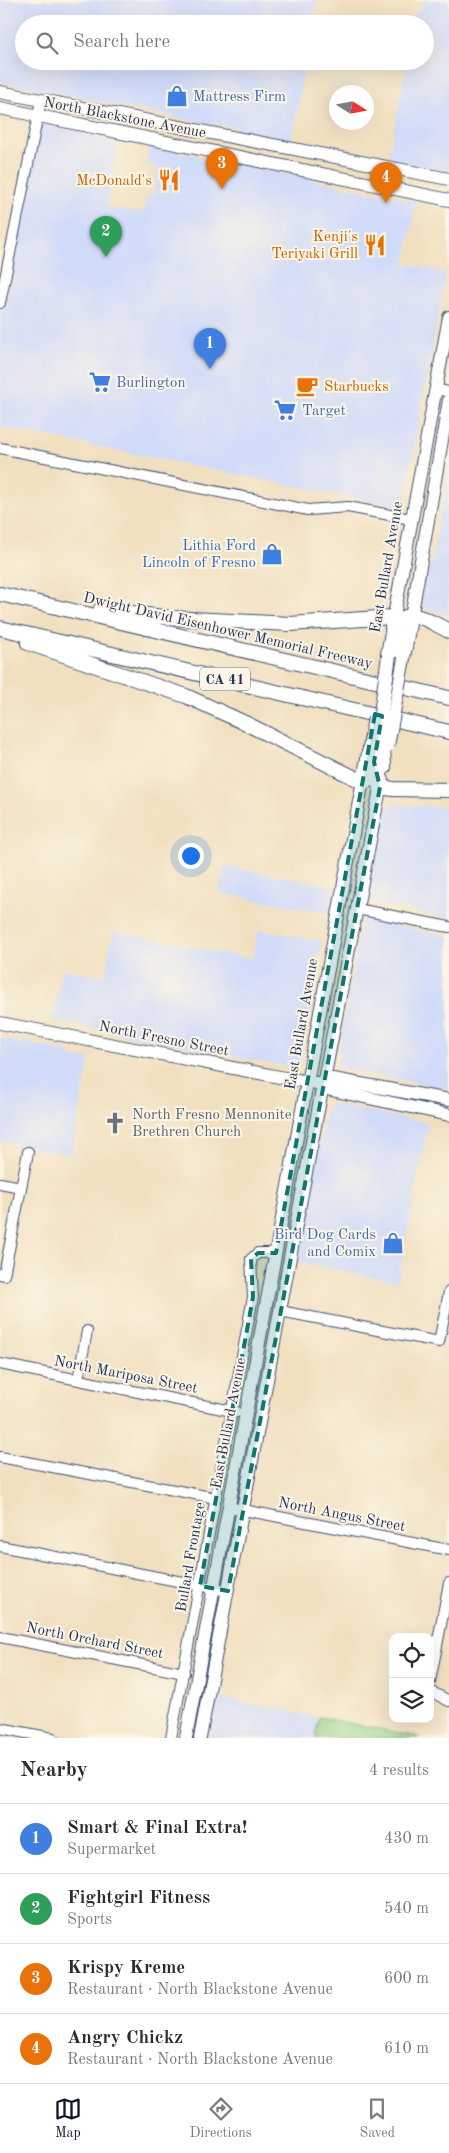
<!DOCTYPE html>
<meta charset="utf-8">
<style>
:root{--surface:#fff;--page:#f7f7f7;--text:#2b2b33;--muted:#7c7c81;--line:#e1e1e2;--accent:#111827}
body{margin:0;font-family:"Old Standard TT",serif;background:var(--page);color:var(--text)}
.controls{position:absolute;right:15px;bottom:15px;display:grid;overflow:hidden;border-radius:10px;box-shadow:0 5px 20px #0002}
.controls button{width:45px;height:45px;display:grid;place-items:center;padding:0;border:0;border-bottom:1px solid var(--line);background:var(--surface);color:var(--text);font:25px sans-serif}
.compass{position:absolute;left:329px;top:85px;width:45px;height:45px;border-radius:50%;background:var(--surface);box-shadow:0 5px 20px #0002;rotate:101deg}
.you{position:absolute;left:190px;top:855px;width:18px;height:18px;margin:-12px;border:4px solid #fff;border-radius:50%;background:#1a73e8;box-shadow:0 0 0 8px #1a73e833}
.badge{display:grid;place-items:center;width:32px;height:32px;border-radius:50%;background:var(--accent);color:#fff;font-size:16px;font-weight:700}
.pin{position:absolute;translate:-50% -41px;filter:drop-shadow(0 1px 2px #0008)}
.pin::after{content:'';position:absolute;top:26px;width:18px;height:15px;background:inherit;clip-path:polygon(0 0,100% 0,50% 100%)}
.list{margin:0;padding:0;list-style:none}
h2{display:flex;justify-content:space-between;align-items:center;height:65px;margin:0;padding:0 20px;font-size:21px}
h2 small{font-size:16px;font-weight:400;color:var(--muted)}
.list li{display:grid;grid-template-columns:32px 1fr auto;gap:15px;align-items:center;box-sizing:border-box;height:70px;padding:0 20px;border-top:1px solid var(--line)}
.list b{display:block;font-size:19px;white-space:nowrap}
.list p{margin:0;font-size:16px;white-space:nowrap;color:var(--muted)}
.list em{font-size:16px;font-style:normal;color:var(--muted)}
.icon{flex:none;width:28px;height:28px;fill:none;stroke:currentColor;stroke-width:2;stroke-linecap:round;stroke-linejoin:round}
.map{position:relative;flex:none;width:449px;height:1738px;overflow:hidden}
.search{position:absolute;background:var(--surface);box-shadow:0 5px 20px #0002;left:15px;right:15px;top:15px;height:55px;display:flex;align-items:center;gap:12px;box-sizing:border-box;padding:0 18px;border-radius:28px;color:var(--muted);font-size:19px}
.sheet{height:345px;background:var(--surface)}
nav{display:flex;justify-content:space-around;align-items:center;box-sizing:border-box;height:70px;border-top:1px solid var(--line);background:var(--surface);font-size:14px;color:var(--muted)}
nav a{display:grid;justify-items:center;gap:2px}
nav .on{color:var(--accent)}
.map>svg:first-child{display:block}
.built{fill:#d0daf9}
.green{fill:#91d086;stroke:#568072}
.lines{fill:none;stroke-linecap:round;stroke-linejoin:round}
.minor-casing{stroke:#3b4a6d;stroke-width:12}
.major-casing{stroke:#3b4a6d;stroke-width:14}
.highway-casing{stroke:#3b4a6d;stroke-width:16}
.minor{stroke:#fff;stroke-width:10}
.major{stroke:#fff;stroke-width:12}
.highway{stroke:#fff;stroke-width:14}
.major-bridge-casing{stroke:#3b4a6d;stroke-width:14;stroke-linecap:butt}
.highway-bridge-casing{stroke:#3b4a6d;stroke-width:16;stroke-linecap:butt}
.major-bridge{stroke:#fff;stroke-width:12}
.highway-bridge{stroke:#fff;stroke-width:14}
.marked{fill:#0f766e;fill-opacity:0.2;stroke:#0f766e;stroke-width:4;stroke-dasharray:10 6;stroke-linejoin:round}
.labels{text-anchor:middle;stroke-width:4;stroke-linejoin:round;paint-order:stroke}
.shield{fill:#fcf5e5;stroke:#5e6a86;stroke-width:1}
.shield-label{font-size:14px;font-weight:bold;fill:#1b2f5e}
.shop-label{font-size:15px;fill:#366cbe;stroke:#fcf5e5;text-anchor:start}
.street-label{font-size:15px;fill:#1b2f5e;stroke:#fcf5e5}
.food-label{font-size:15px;fill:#c56008;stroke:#fcf5e5;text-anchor:end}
.worship-label{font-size:15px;fill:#5b616d;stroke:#fcf5e5;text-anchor:start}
</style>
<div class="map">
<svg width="449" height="1738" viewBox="0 0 449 1738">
<rect width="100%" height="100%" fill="#fcf5e5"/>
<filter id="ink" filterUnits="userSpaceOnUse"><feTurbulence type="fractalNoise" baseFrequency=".02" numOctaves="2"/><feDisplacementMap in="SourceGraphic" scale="10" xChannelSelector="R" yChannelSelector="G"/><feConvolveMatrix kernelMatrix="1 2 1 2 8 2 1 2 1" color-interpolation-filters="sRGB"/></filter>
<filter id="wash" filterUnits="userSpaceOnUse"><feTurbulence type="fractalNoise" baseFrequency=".0096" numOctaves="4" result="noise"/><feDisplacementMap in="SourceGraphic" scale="20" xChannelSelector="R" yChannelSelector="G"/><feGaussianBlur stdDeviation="1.12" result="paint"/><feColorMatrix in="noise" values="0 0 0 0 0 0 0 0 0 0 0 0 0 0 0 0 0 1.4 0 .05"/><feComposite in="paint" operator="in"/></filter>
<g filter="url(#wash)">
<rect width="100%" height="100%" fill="#f1e0c0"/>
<path class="built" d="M 0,0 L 317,0 L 312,24 L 24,24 L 24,61 L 306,61 L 291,140 L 218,124 L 208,124 L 0,82 Z
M 423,0 L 449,0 L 449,172 L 388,160 L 407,61 L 425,61 L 425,24 L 414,24 L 416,10 L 421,10 Z
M 38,123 L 119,140 L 106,207 L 143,213 L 147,195 L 153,196 L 158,167 L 146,164 L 149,146 L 416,201 L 405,264 L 446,273 L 403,508 L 0,427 L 0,317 Z
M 449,464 L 449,615 L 426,609 L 420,602 L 424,581 L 431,565 Z
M 393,805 L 449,807 L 449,919 L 371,902 L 367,896 L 385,808 Z
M 224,866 L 333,886 L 328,913 L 219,893 Z
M 361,918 L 449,936 L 449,1089 L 340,1068 L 337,1065 Z
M 258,930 L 322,941 L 300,1065 L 294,1068 L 150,1040 L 154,1015 L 149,1040 L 52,1020 L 62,969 L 105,977 L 113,931 L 252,959 Z
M 0,1038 L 67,1051 L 71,1057 L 85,1059 L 90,1056 L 71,1155 L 0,1141 Z
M 333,1104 L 428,1123 L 398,1282 L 298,1262 L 326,1110 L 328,1105 Z
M 217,1697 L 319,1717 L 315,1738 L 209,1738 Z"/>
<path class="green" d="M 319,1717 L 420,1737 L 419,1738 L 315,1738 Z"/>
</g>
<g filter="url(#ink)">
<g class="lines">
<g class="minor-casing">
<path id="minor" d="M 0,303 L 41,100
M 436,389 L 449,392
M 0,448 L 308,510 L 348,507 L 411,519
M 357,909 L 449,927
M 0,1183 L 21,1187
M 0,1274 L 4,1275 L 28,1152
M 280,1311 L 439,1342 L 449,1292
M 0,1364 L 237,1412
M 78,1380 L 87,1331
M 0,1457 L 216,1498
M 228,1507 L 449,1550
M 0,1546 L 228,1591
M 0,1637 L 184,1673
M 430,1682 L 449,1583
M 430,1691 L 449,1701
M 0,1728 L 53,1738
M 171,1738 L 253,1297 L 251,1259 L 258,1253 L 276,1253"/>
</g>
<g class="major-casing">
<path id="major" d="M 0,92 L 449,179
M 0,108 L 449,200
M 387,654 L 449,317
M 404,658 L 449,400
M 0,1023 L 290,1079 L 323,1084 L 333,1079 L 449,1100
M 323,1084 L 331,1090 L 449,1115
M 186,1738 L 370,742
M 200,1738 L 300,1204 L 382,778"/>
</g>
<g class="highway-casing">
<path id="highway" d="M 0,594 L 449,698
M 101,609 L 171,618 L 290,624 L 393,617 C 405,626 399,643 396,656
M 392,627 C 411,605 428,621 449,631
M 0,628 L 449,732
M 28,643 L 186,696 L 245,723 L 363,782 L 375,778 L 384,767 L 383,745
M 377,743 L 374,771 L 380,787 L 393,789 L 449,790"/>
</g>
<use href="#minor" class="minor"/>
<use href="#major" class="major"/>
<use href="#highway" class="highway"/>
<g class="major-bridge-casing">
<path id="major-bridge" d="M 370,742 L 374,718
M 388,746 L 404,658"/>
</g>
<g class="highway-bridge-casing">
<path id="highway-bridge" d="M 377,743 L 389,655"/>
</g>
<use href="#major-bridge" class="major-bridge"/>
<use href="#highway-bridge" class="highway-bridge"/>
</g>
</g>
<path class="marked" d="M 375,714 L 382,716 L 374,762 L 380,787 L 228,1591 L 200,1586 L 253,1297 L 251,1259 L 258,1253 L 276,1253 Z"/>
<defs>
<g id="shop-bare" transform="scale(1.725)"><path d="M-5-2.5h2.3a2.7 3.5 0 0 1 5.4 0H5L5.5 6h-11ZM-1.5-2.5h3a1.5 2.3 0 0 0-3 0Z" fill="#3f7fe0" stroke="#fcf5e5" stroke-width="2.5" paint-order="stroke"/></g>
<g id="restaurant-bare" transform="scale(1.725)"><path d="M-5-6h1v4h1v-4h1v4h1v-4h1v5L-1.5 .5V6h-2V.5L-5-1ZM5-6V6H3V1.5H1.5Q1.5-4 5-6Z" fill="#e8710a" stroke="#fcf5e5" stroke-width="2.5" paint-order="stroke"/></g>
<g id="supermarket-bare" transform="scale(1.725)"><path d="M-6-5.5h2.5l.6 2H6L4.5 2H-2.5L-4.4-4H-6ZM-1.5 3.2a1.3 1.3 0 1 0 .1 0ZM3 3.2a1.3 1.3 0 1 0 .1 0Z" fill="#3f7fe0" stroke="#fcf5e5" stroke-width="2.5" paint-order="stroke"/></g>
<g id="cafe-bare" transform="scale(1.725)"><path d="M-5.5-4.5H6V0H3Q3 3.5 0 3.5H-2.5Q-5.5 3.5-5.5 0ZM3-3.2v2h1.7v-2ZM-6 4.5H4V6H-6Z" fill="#e8710a" stroke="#fcf5e5" stroke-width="2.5" paint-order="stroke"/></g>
<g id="church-bare" transform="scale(1.725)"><path d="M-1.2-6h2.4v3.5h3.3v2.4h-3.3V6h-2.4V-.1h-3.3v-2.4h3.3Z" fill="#6b7280" stroke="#fcf5e5" stroke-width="2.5" paint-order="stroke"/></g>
</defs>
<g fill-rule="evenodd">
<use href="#shop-bare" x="177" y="96"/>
<use href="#restaurant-bare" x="169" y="180"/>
<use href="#restaurant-bare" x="375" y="245"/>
<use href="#supermarket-bare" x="100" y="382"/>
<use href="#cafe-bare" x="307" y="386"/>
<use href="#supermarket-bare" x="285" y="410"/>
<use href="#shop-bare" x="272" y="554"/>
<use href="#church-bare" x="115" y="1123"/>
<use href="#shop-bare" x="393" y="1243"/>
</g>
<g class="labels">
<rect class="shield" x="200" y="667.5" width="50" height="23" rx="4"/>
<g class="shield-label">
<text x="225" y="684">CA 41</text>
</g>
<g class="shop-label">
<text x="193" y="101">Mattress Firm</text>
<text x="116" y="387">Burlington</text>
<text x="302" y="415">Target</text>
<text x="256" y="550" text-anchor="end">Lithia Ford<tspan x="256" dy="17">Lincoln of Fresno</tspan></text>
<text x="376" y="1239" text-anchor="end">Bird Dog Cards<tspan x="376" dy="17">and Comix</tspan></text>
</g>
<g class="street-label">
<text transform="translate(125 117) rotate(11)" y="5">North Blackstone Avenue</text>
<text transform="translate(386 567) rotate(-80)" y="5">East Bullard Avenue</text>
<text transform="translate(228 630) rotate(13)" y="5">Dwight David Eisenhower Memorial Freeway</text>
<text transform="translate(301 1024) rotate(-80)" y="5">East Bullard Avenue</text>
<text transform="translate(164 1038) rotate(11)" y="5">North Fresno Street</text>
<text transform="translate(126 1374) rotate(11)" y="5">North Mariposa Street</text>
<text transform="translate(228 1423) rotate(-79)" y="5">East Bullard Avenue</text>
<text transform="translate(342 1514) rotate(11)" y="5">North Angus Street</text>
<text transform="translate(190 1557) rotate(-80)" y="5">Bullard Frontage</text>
<text transform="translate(95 1640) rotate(11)" y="5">North Orchard Street</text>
</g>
<g class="food-label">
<text x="152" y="185">McDonald's</text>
<text x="358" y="241">Kenji's<tspan x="358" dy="17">Teriyaki Grill</tspan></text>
<text x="324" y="391" text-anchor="start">Starbucks</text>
</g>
<g class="worship-label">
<text x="132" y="1119">North Fresno Mennonite<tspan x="132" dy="17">Brethren Church</tspan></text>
</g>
</g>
</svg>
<div class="controls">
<button><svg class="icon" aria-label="locate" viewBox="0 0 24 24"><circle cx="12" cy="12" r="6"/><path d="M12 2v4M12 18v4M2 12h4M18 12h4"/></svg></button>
<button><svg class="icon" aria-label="layers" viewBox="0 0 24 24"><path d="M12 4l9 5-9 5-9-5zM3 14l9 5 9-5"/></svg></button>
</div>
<svg class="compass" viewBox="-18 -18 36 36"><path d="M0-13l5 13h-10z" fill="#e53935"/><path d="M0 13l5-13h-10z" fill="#7c7c81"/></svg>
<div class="you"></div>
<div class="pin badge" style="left:210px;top:369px;background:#3f7fe0">1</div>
<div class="pin badge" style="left:106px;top:257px;background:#2e9e5b">2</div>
<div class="pin badge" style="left:222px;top:189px;background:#e8710a">3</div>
<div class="pin badge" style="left:386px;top:203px;background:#e8710a">4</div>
<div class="search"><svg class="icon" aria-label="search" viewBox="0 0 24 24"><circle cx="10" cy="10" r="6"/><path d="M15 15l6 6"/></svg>Search here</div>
</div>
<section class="sheet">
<h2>Nearby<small>4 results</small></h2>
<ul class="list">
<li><span class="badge" style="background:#3f7fe0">1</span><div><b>Smart &amp; Final Extra!</b><p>Supermarket</p></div><em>430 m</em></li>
<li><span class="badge" style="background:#2e9e5b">2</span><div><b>Fightgirl Fitness</b><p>Sports</p></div><em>540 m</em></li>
<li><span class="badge" style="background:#e8710a">3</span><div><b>Krispy Kreme</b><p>Restaurant · North Blackstone Avenue</p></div><em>600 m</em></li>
<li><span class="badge" style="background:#e8710a">4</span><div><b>Angry Chickz</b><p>Restaurant · North Blackstone Avenue</p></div><em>610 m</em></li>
</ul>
</section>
<nav>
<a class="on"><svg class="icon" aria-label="map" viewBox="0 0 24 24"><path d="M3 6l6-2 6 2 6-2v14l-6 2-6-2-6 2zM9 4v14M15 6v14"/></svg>Map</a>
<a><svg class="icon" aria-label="directions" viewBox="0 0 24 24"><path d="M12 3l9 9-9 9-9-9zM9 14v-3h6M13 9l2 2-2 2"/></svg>Directions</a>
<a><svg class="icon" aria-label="saved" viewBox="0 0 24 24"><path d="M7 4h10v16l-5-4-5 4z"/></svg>Saved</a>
</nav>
